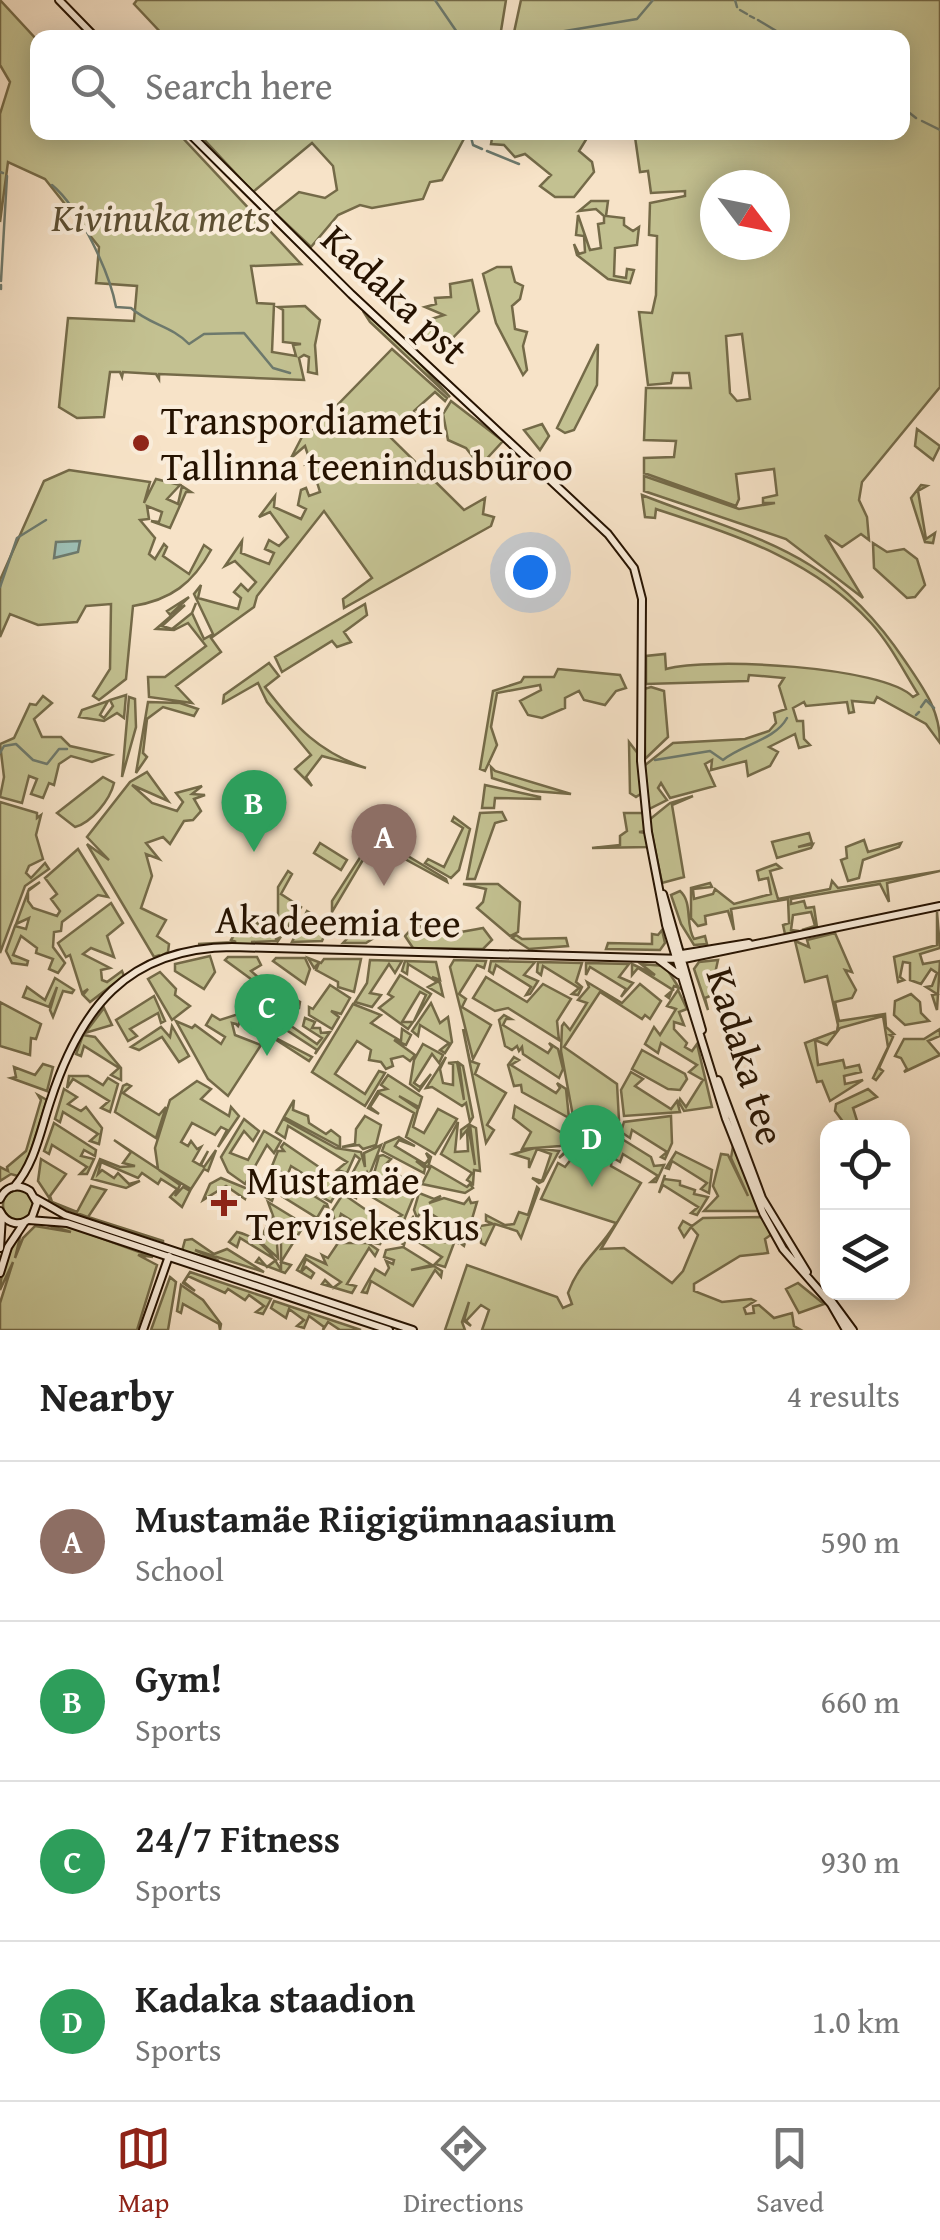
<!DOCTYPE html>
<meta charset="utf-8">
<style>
:root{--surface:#fff;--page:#f2f2f2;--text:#222;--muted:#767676;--line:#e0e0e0;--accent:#8f2418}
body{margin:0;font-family:"Gentium Book Plus",serif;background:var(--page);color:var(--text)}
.controls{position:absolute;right:30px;bottom:30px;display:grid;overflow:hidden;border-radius:20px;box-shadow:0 5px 25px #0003}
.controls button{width:90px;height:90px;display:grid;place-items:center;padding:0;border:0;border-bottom:2px solid var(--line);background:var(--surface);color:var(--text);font:50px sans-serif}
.compass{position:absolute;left:700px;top:170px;width:90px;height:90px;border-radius:50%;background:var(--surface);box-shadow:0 5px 25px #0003;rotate:122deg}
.you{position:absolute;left:530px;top:572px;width:35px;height:35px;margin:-25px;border:8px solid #fff;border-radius:50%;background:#1a73e8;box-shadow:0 0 0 15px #1a73e833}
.badge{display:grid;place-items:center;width:65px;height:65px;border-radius:50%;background:var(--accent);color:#fff;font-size:32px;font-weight:700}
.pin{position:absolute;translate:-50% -82px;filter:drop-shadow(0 2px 5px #0008)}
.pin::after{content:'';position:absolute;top:52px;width:35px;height:30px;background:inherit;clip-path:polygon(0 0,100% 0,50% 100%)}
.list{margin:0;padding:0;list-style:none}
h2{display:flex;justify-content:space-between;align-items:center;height:130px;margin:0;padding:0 40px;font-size:42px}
h2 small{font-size:32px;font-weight:400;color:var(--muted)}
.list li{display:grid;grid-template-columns:65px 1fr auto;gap:30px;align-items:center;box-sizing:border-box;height:160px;padding:0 40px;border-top:2px solid var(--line)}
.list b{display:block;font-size:38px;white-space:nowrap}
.list p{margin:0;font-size:32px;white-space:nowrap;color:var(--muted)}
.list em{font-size:32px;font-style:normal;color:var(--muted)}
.icon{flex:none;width:55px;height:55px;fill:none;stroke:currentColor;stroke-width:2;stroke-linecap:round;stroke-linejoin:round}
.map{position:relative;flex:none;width:940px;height:1330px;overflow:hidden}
.search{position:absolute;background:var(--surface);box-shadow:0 5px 25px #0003;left:30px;right:30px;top:30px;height:110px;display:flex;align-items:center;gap:25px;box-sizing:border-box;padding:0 35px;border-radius:20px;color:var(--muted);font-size:38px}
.sheet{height:770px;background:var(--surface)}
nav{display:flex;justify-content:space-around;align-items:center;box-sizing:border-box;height:140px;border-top:2px solid var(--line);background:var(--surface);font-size:28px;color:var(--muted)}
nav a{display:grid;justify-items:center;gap:5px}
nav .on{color:var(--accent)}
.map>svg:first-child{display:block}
.green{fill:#c3c191;stroke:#746a48;stroke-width:2.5;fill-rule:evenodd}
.water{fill:#9dbeb4;stroke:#6d796c;stroke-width:2.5}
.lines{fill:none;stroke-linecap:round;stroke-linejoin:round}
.stream{stroke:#6d796c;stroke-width:2.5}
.secondary-casing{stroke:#251200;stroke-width:10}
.secondary{stroke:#faeddb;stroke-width:6}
.poi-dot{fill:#8f2418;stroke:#faeddb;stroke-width:4}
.labels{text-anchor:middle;stroke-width:8;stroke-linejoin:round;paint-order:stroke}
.park-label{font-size:40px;font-style:italic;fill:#5c4f33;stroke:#faeddb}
.street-label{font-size:40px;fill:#251200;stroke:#faeddb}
.poi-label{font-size:40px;fill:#251200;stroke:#faeddb;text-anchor:start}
</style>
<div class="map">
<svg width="940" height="1330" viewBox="0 0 940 1330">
<rect width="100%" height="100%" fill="#f7e3c8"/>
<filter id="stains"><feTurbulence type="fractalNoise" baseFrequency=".002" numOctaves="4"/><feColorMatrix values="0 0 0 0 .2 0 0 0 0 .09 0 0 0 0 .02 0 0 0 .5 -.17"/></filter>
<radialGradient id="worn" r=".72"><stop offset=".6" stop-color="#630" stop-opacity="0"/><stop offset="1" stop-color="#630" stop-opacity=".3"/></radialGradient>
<path class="green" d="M 0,0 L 37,40 L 38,132 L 178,133 L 301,264 L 251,266 L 257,303 L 274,304 L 272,352 L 296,356 L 293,345 L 301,344 L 283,342 L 283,310 L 278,307 L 305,306 L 320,320 L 315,345 L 317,374 L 308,372 L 309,357 L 304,355 L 299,358 L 304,380 L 159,374 L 159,379 L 156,374 L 123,372 L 122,377 L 120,372 L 110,372 L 104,417 L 77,418 L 59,407 L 68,318 L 134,321 L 137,286 L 96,283 L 99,247 L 45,179 L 8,162 L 0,222 L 0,114 L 10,82 L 0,65 Z
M 137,0 L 506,0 L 500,37 L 166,38 L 134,4 Z
M 521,0 L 940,0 L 940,387 L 862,482 L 859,500 L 867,517 L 869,540 L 861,534 L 842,547 L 825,535 L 863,598 L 786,539 L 644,491 L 644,476 L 739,509 L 775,503 L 763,503 L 763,498 L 777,495 L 774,469 L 736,474 L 739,499 L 736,506 L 644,473 L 644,458 L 674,457 L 676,441 L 644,440 L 646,388 L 691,388 L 689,373 L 673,373 L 671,383 L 648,385 L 639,312 L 652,313 L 656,295 L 657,236 L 649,235 L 650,203 L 685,196 L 685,191 L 651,193 L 648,171 L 640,172 L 635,137 L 587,138 L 579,151 L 592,162 L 594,172 L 574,197 L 555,197 L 540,186 L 551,175 L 525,154 L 515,157 L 504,145 L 491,144 L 493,132 L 902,132 L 902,38 L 513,37 ZM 775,185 L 775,245 L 715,245 L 715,185 ZM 742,334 L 750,399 L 737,401 L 730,393 L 726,336 Z
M 198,133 L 467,133 L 442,180 L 430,182 L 423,199 L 372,208 L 360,205 L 338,215 L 311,247 L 274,212 L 299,192 L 325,198 L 337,190 L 333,166 L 312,143 L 253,192 Z
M 591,201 L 608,201 L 606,216 L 624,218 L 624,225 L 633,231 L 639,227 L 637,245 L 615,248 L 614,276 L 626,278 L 627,269 L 634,270 L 630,283 L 608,279 L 577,255 L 574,244 L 579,254 L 585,252 L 584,236 L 576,235 L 578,215 L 590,250 L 601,248 L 598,224 L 604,223 L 604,216 L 596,209 L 579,211 Z
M 497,267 L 511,267 L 515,282 L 523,286 L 520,299 L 512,306 L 515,329 L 527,332 L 523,346 L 527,370 L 523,375 L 496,323 L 483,274 Z
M 472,280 L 479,311 L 437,354 L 425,335 L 425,321 L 444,315 L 425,307 L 436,304 L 435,298 L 451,297 L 450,284 Z
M 363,311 L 409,351 L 450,397 L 370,322 Z
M 598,344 L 597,385 L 574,430 L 565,433 L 557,428 Z
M 392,349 L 447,398 L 445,401 L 435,392 L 414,411 L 415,419 L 411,414 L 391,438 L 464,510 L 485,498 L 483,514 L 494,517 L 491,526 L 344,608 L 343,599 L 372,578 L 324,511 L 257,596 L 254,607 L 211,638 L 221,652 L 176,686 L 192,703 L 149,697 L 148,677 L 165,677 L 206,646 L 188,623 L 174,630 L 156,629 L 171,616 L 167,611 L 189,597 L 171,614 L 185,605 L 162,626 L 172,629 L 192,613 L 196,603 L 192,613 L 204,639 L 213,634 L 194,594 L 201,585 L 198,598 L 238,609 L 241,598 L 234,592 L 241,584 L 248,591 L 256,582 L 235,561 L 225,566 L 242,541 L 241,553 L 269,564 L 274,553 L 265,549 L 269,540 L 279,546 L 288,537 L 270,512 L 259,517 L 275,496 L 274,507 L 301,519 L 306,509 L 298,505 L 301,490 L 306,488 L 309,496 L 320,492 L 311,463 L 307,464 L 310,461 L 305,446 L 291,458 L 305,431 L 310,433 Z
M 451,401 L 503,441 L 480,466 L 466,448 L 448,440 L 443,414 Z
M 542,424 L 549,436 L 540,450 L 524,430 Z
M 917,429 L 940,446 L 933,460 L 915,446 Z
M 69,470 L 150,482 L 144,503 L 156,479 L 180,485 L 167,499 L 178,504 L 182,486 L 191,492 L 186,492 L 170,528 L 151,521 L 159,522 L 162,512 L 147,506 L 149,519 L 140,520 L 155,538 L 149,554 L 155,559 L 164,544 L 167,547 L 163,556 L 189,574 L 204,545 L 211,550 C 193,583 171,600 133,606 L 126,679 L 99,700 L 93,696 L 110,669 L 111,604 L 86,606 L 77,622 L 38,625 L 10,614 L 0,637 L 0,580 L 44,481 Z
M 921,485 L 927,486 L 918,491 L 926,539 L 935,533 L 933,543 L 925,542 L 911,498 Z
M 642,495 C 760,541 831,550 905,661 C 924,689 940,710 940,743 L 926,724 L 877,697 L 874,703 L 852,701 L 854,712 L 849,713 L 847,702 L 806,706 L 804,702 L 793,708 L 797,721 L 803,721 L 804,739 L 810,745 L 799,748 L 795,734 L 769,747 L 778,752 L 770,766 L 748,776 L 746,761 L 711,770 L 712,760 L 705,764 L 715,786 L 670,798 L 661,783 L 658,788 L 667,800 L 649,809 L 644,766 L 673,743 L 745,739 L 769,731 L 776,723 L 774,713 L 786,709 L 779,686 L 784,678 L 749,675 L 748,681 L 646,684 L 646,656 L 665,654 L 666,669 C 708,657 884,666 913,697 L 918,694 C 903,670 890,644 871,623 C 813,559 735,535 656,509 L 655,518 L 645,517 Z
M 873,543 L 887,552 L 904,549 L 917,559 L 925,585 L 915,597 L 907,598 L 874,568 Z
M 365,604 L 367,615 L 344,632 L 351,642 L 337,647 L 332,641 L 282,672 L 275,657 Z
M 269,663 L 279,676 L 265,687 C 295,727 320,753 366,768 L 322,756 L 306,777 L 312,786 L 295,769 L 311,755 L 267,702 L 258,683 L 223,703 L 224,695 Z
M 558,669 L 620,675 L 626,688 L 616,691 L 605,705 L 584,700 L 579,691 L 565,698 L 565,708 L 542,718 L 528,715 L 520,701 L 541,690 L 540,685 L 497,693 L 491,727 L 497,745 L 485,771 L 480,769 L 493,691 L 521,682 L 524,677 L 554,677 Z
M 651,687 L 664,691 L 668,737 L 645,759 L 644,689 Z
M 126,695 L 124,718 L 117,713 L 104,721 L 79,717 L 82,710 L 108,701 L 100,715 L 104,718 L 113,706 L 110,700 Z
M 43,696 L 52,703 L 34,719 L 42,737 L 61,737 L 70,746 L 111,755 L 92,762 L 71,756 L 59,764 L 54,785 L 49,783 L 43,798 L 31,794 L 37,779 L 29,776 L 22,803 L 0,797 L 4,777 L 0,744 L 14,738 L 30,704 L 36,705 Z
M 129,697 L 135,699 L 136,727 L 122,777 Z
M 148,702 L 180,703 L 198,709 L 194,716 L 163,707 L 147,719 L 143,753 L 147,757 L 136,773 Z
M 629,742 L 639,755 L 642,793 L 636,797 L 630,793 Z
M 491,767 L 495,771 L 571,794 L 533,791 L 492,778 Z
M 147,772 L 168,801 L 132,785 L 152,803 L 177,811 L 183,802 L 176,793 L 202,786 L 192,794 L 205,795 L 194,799 L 201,811 L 193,820 L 184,821 L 170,844 L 163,837 L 146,843 L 159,859 L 146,854 L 152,876 L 141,908 L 166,920 L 157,936 L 169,944 L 168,952 L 155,959 L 160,955 L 154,957 L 87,844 L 109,860 L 87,837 L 130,782 Z
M 103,777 L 114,783 C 110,800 91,823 75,827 L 57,813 Z
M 485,785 L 540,797 L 540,799 L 495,798 L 494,808 L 482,808 Z
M 693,796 L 672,805 L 684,877 L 662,883 L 649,820 L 670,803 Z
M 0,802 L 37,813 L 37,818 L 41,815 L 36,835 L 43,859 L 29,866 L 26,873 L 31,878 L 45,863 L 49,869 L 25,886 L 0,953 Z
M 502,812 L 506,820 L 495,823 L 475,879 L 467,879 L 480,813 Z
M 624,813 L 643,813 L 646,831 L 639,832 L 646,833 L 649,847 L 592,848 L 620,845 L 620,836 L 627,831 Z
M 454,817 L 470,829 L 459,870 L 451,878 L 425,863 L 428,859 L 444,867 L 463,828 L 452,821 Z
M 360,828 L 376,838 L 332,912 L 332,901 L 370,842 L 354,831 Z
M 809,833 L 812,843 L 798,847 L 813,844 L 811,848 L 777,858 L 772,842 Z
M 864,840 L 868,852 L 901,843 L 899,847 L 863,860 L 859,878 L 848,881 L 841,860 L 847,858 L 846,847 Z
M 383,841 L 446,879 L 447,882 L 381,846 Z
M 320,843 L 347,860 L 341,870 L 314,853 Z
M 78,849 L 108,897 L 98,895 L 62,922 L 61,931 L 54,932 L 53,947 L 65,963 L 58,973 L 49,969 L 53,959 L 36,953 L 37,948 L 21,936 L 13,955 L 28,961 L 27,965 L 12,963 L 6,951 L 15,926 L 26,929 L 29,918 L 16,924 L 29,889 L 40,882 L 28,891 L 28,901 L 33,908 L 57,916 L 60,911 L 51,899 L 57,894 L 45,878 Z
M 776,864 L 781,868 L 770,871 L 778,899 L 830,889 L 832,881 L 838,888 L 940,871 L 887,883 L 889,902 L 880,884 L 791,899 L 791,904 L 804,901 L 806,908 L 814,907 L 817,927 L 802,930 L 815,926 L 811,912 L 793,915 L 791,930 L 799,931 L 785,934 L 783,925 L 789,923 L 788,899 L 731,909 L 734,930 L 728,911 L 705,916 L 706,924 L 698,926 L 691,918 L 691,888 L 710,883 L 712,887 L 693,889 L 694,899 L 713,894 L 715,889 L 734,904 L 771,894 L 768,878 L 759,880 L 757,871 Z
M 288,871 L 292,874 L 281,894 L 301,907 L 278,941 L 278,887 Z
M 463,884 L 498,884 L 520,902 L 518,932 L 510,936 L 477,908 L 483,902 L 486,889 Z
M 680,891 C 693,902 685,925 694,939 L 705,936 L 707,944 L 694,945 L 681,924 L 671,895 Z
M 111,903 L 123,923 L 107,936 L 114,957 L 91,948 L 83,954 L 110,968 L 101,970 L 102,980 L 107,982 L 122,971 L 124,976 L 90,1002 L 83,995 L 88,989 L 82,993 L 70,955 L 66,957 L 58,943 Z
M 307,911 L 329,924 L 322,941 L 292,942 Z
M 937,912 L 940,948 L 920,954 L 923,964 L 940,961 L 937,1010 L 932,995 L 937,994 L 926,987 L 932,986 L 937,973 L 931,969 L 921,984 L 910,980 L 910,963 L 903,962 L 900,977 L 904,980 L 898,982 L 894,957 L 937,945 Z
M 276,914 L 260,924 L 276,917 L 276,941 L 251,942 L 277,945 L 198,944 L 236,942 L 231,940 L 244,919 L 259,924 L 252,918 L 264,920 Z
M 362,923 L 376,925 L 380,934 L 366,943 L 343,943 Z
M 416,924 C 436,939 457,933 483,928 L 492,940 L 483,949 L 413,948 L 405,936 Z
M 662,930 L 665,943 L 660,950 L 606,949 L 608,943 L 652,944 L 652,934 L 658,935 Z
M 835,933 L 852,972 L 845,970 L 856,990 L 852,998 L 835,1002 L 839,1021 L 885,1014 L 886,1027 L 894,1034 L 890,1035 L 893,1037 L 879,1068 L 883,1071 L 876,1080 L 873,1078 L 888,1047 L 883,1016 L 840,1028 L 827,1045 L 815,1040 L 818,1065 L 843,1060 L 845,1068 L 859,1065 L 861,1072 L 844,1076 L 845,1084 L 863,1080 L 830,1101 L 822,1081 L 817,1082 L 805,1043 L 837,1031 L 838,1025 L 827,976 L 805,982 L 795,941 L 809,947 L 807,940 Z
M 516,935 L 522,939 L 566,938 L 568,946 L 529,949 L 512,938 Z
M 210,956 L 215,972 L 204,989 L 175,971 L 175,964 Z
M 228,957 L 257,957 L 261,965 L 251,971 L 258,977 L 255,982 L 225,960 Z
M 276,958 L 305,958 L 310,969 L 305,984 L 273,961 Z
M 308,958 L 321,963 L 324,959 L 361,959 L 354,992 L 338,987 L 338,982 L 316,970 L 319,963 L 314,968 Z
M 370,960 L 402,961 L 395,973 L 389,964 L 370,993 L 381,995 L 372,1007 L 355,1002 L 367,983 Z
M 454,960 L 486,961 L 484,968 L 477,965 L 459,994 L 466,999 L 462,1007 L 491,1025 L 473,1059 L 450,967 Z
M 718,960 L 710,996 L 705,998 L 708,1010 L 694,969 L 699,962 Z
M 405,961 L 436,962 L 440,980 L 432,977 L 440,983 L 443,996 L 428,987 L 437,982 L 408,964 L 407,974 L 402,971 Z
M 491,961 L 535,962 L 524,975 L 538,981 L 530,994 L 526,995 L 531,987 L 496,965 L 493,974 L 489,971 Z
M 538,962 L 582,963 L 576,982 L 582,987 L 578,995 L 572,994 L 579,988 L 543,966 L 541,975 L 537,972 Z
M 586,963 L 629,964 L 619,977 L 633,983 L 621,997 L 626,989 L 590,967 L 586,975 Z
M 632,964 L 655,975 L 641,964 L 665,966 L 679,988 L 674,986 L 669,998 L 666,996 L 673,990 L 638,968 L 632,975 Z
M 160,972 L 176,989 L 175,995 L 190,1006 L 172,1020 L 148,979 Z
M 400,975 L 431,994 L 414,1021 L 426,995 L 420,992 L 402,1022 L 413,1022 L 408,1029 L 379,1008 L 393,997 L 388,994 Z
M 486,977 L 527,1002 L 543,984 L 571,999 L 557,1021 L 559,1040 L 508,1008 L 495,1011 L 473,998 Z
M 55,978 L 74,990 L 72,993 L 63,991 L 53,1017 L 50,1010 L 57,987 L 49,1007 L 23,997 L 27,987 L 45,1000 Z
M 587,982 L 622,1003 L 640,984 L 661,1001 L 650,1019 L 645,1015 L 642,1019 L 600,992 L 564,1047 L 617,1084 L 619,1120 L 577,1138 L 561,1051 L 562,1026 L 564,1023 L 570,1030 L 587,1003 L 578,1000 L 589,987 Z
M 330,985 L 350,998 L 341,1014 L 331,1011 L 339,1017 L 332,1029 L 309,1015 L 309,1007 L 313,1009 Z
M 277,988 L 300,1002 L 299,1008 L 253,1010 L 286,1012 L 284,1021 L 317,1044 L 322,1038 L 303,1026 L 305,1018 L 315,1022 L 312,1028 L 320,1028 L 321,1033 L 330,1032 L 315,1054 L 317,1050 L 280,1026 L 272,1036 L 312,1057 L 309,1061 L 267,1034 L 263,1036 L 275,1017 L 255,1013 L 254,1018 L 260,1019 L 257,1024 L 246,1017 L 254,1013 L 243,1014 L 238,1026 L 236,1024 L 232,1023 L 235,1035 L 261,1045 L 228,1096 L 208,1079 L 176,1021 L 192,1028 L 195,1025 L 221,1044 L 225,1037 L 206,1025 L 212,1015 L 220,1020 L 251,1010 L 244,1008 L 256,996 L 253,1003 L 264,1009 Z
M 678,990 L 687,1009 L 679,1012 L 684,1025 L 674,1022 L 674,1029 L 687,1043 L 685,1047 L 692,1051 L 697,1044 L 712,1107 L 684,1111 L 679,1102 L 680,1099 L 686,1107 L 703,1080 L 689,1072 L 697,1065 L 661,1043 L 658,1053 L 645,1044 L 654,1027 L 660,1035 L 676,1009 L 667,1006 Z
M 911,994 L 920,1002 L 921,1013 L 929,1021 L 905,1025 L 894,1015 L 895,1001 Z
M 154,996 L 165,1021 L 161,1023 L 158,1013 L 130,1029 L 137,1036 L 128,1041 L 116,1020 Z
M 0,1002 L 41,1024 L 36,1039 L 31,1038 L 30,1055 L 0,1046 Z
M 431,1003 L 440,1023 L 448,1017 L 452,1042 L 445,1053 L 440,1050 L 449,1043 L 420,1025 L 418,1036 L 412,1031 Z
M 353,1004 L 381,1015 L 371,1023 L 401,1041 L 402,1029 L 411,1035 L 406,1045 L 394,1040 L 415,1055 L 410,1061 L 403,1056 L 391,1059 L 393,1066 L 386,1069 L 381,1062 L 369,1060 L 371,1050 L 357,1041 L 335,1074 L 365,1094 L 379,1071 L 385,1073 L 365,1106 L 312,1072 Z
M 104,1008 L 112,1025 L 85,1033 Z
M 504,1015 L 511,1019 L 506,1019 L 503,1025 L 548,1053 L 552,1047 L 549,1043 L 558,1049 L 563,1069 L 559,1078 L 523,1054 L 522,1047 L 519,1051 L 517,1046 L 512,1050 L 505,1046 L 499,1020 Z
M 172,1026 L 189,1056 L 179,1062 L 162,1037 L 139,1050 L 131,1047 L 161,1027 L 170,1037 Z
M 463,1029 L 470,1061 L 479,1064 L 475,1074 L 506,1093 L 487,1125 L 494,1130 L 486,1143 Z
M 940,1029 L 940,1036 L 928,1041 L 940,1055 L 904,1072 L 907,1069 L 901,1058 L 895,1056 L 904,1039 L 924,1039 Z
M 83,1035 L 95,1037 L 121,1068 L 121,1080 L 111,1075 L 119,1068 L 84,1046 L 81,1056 L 76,1054 Z
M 423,1044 L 443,1055 L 439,1063 L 432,1054 L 414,1083 L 420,1087 L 431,1074 L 419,1091 L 410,1084 L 414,1060 Z
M 642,1050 L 685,1074 L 687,1079 L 680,1090 L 668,1089 L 632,1069 Z
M 446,1057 L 440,1069 L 443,1083 L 453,1085 L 453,1064 L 448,1063 L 457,1062 L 464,1100 L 459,1063 L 463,1066 L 473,1117 L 470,1122 L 466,1103 L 462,1106 L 432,1087 L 426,1088 Z
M 514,1057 L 519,1060 L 511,1065 L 556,1093 L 560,1088 L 557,1083 L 566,1089 L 569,1118 L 522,1092 L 521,1085 L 514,1086 L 508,1065 Z
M 43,1064 L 53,1067 L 47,1091 L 11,1078 L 16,1077 L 14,1067 L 35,1075 Z
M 631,1072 L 643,1079 L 635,1086 L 671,1109 L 677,1101 L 680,1112 L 624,1116 L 621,1090 Z
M 388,1075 L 422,1097 L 419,1107 L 399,1096 L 418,1109 L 413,1127 L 424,1133 L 438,1109 L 457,1119 L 435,1154 L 406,1137 L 414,1113 L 379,1093 L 370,1107 L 379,1114 L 368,1108 L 378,1091 L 387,1089 L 381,1085 Z
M 69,1076 L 88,1076 L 103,1085 L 108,1078 L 118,1084 L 110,1112 L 101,1108 L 109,1101 L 73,1079 L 67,1088 Z
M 197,1081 L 211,1089 L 201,1099 L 229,1116 L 231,1107 L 239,1116 L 218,1147 L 227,1130 L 221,1127 L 215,1135 L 192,1123 L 181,1142 L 188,1146 L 191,1141 L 197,1149 L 201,1147 L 193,1161 L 200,1165 L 208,1151 L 201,1165 L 204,1167 L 216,1150 L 208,1171 L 204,1169 L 191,1189 L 159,1170 L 180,1185 L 175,1196 L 183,1187 L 190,1191 L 182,1207 L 170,1197 L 177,1189 L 161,1179 L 158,1184 L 142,1173 L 138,1178 L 101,1162 L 98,1174 L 102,1170 L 114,1178 L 118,1173 L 129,1184 L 140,1181 L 126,1188 L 92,1179 L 100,1159 L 120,1167 L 135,1166 L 123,1163 L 131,1152 L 114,1140 L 158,1169 L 155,1148 L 170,1100 Z
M 127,1084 L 131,1086 L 123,1093 L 159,1115 L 166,1107 L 156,1138 L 115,1112 L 123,1086 Z
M 64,1089 L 77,1097 L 68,1104 L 81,1111 L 86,1107 L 102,1128 L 99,1144 L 90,1141 L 98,1134 L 63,1112 L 60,1122 L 55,1119 Z
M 868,1089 L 877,1097 L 853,1108 L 859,1127 L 847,1127 L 835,1111 L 836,1104 Z
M 38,1095 L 47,1100 L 25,1169 L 18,1176 L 11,1174 L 0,1181 L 0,1167 L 8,1171 L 7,1167 L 26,1151 L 41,1100 Z
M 294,1100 L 293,1110 L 308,1116 L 309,1123 L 326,1134 L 331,1130 L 340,1137 L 340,1147 L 284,1117 Z
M 515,1106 L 564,1134 L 565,1124 L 569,1126 L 563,1136 L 570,1140 L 560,1146 L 522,1149 L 531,1132 L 513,1118 Z
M 365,1116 L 381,1125 L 376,1145 L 363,1149 L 359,1145 L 342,1147 L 355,1144 L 356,1129 Z
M 671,1116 L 672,1143 L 665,1159 L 661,1157 L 667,1152 L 632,1130 L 630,1138 L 621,1132 L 624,1122 Z
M 244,1119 L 259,1131 L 253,1141 L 244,1131 L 230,1153 L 248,1160 L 264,1131 L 281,1141 L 274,1153 L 267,1145 L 245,1184 L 228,1172 L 221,1157 Z
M 283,1119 L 336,1148 L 361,1152 L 365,1167 L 364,1153 L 381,1145 L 369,1176 L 367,1172 L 364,1177 L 352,1174 L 360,1159 L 355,1155 L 347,1173 L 337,1170 L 347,1162 L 288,1126 L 285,1138 L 276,1132 Z
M 458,1122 L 455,1152 L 468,1151 L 467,1130 L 461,1137 L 461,1130 L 468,1125 L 475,1165 L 470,1125 L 476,1128 L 480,1171 L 474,1170 L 473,1184 L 467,1180 L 472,1173 L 441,1154 Z
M 54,1123 L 96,1150 L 95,1156 L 84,1150 L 81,1156 L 94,1159 L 87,1174 L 80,1174 L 87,1167 L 52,1145 L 49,1154 L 44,1151 Z
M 616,1125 L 611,1166 L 641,1183 L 601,1249 L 624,1248 L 672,1283 L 683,1271 L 698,1235 L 691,1227 L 684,1237 L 679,1228 L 683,1221 L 692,1226 L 703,1218 L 762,1217 L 772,1234 L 765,1239 L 768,1253 L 740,1256 L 694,1284 L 694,1291 L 722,1302 L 751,1299 L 755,1301 L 744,1308 L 746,1314 L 754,1313 L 753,1306 L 759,1305 L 774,1318 L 792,1313 L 794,1326 L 801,1330 L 482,1330 L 489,1310 L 481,1305 L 466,1321 L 471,1326 L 464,1321 L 469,1302 L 462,1322 L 465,1330 L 445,1330 L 467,1265 L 557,1297 L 563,1308 L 572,1304 L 568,1293 C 579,1262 600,1250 616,1223 L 541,1199 L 558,1163 L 565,1167 L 576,1153 L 570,1149 L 559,1158 L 574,1143 L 589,1160 L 590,1153 L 578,1141 Z
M 399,1137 L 415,1146 L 399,1140 L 395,1146 L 425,1164 L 429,1159 L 426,1153 L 431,1157 L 428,1167 L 416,1161 L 425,1168 L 424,1173 L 382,1151 L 385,1143 Z
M 622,1139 L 651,1157 L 654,1166 L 664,1165 L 656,1182 L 651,1182 L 658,1176 L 623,1154 L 620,1162 L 615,1159 Z
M 284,1143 L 335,1178 L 338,1175 L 345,1178 L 331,1202 L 318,1195 L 326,1188 L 291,1166 L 287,1176 L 272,1166 L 278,1151 L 284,1151 L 281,1147 Z
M 733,1146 L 760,1211 L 704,1211 L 718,1196 L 713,1186 L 721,1154 L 728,1155 L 748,1196 L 731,1158 Z
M 535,1148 L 559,1151 L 543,1181 L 539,1183 L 532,1178 L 542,1181 L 551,1154 L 537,1149 L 529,1168 L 529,1159 L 513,1154 Z
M 676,1152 L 712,1170 L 709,1193 L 701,1189 L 707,1183 L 672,1161 L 669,1169 L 666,1168 Z
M 383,1155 L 391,1159 L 384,1166 L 411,1183 L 414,1173 L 420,1178 L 419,1185 L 373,1177 L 379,1156 Z
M 41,1159 L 66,1174 L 50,1196 L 52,1202 L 77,1212 L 91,1186 L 106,1190 L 88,1217 L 163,1241 L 163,1245 L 47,1202 L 50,1199 L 38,1181 Z
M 431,1166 L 467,1187 L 470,1184 L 473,1188 L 465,1193 L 422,1184 Z
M 270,1169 L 327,1204 L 328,1207 L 324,1206 L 317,1218 L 275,1192 L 272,1201 L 255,1191 Z
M 665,1175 L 664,1179 L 680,1181 L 680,1185 L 695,1190 L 694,1194 L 708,1197 L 697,1215 L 691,1213 L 698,1207 L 663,1185 L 659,1193 Z
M 221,1178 L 248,1189 L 245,1199 L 226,1186 L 203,1200 L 210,1184 Z
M 352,1180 L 389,1190 L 416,1191 L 402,1225 L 393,1221 L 402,1215 L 357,1188 L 356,1198 L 344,1192 Z
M 537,1187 L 539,1189 L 521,1238 L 517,1231 L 495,1224 L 485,1245 L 481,1243 L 480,1226 L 493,1224 L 486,1221 L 486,1215 L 505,1225 L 514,1224 L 519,1212 L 528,1215 Z
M3 1205a15 15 0 1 1 30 0a15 15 0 1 1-30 0Z
M 419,1193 L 434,1199 L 441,1196 L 429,1203 L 444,1198 L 464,1204 L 469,1198 L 471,1203 L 477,1202 L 464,1246 L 460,1243 L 463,1231 L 458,1243 L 451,1238 L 459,1231 L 423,1209 L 417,1218 L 414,1210 Z
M 343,1194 L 391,1227 L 380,1244 L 369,1242 L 376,1236 L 341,1214 L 338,1223 L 335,1221 L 332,1211 Z
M 268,1202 L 312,1229 L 310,1234 L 303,1227 L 281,1262 L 291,1265 L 285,1273 L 256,1262 L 259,1258 L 267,1267 L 276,1260 L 240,1238 L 237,1247 L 229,1242 L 237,1232 C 259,1237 272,1253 281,1270 L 281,1238 Z
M 271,1217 L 276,1228 L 264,1236 L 276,1229 L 278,1258 L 256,1238 L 262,1236 Z
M 413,1217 L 418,1226 L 444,1242 L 454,1243 L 445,1267 L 435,1264 L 442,1257 L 407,1235 L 404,1245 L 400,1242 L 399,1235 Z
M 57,1222 L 153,1257 L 138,1255 L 157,1265 L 137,1330 L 0,1330 L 0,1303 L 13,1262 L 0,1290 C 1,1269 9,1250 21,1233 L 15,1258 L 23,1238 L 35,1226 L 71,1232 L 41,1223 Z
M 192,1239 L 214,1254 L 227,1249 L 264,1272 L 195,1250 L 219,1261 L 182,1251 L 185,1240 Z
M 338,1243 L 368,1243 L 378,1250 L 375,1256 L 369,1248 L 347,1284 L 356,1286 L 352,1293 L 322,1284 L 325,1280 L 333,1288 L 341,1282 L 306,1259 L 301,1272 L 306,1267 L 314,1273 L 311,1278 L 297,1270 L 306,1255 L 326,1264 L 322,1255 L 328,1258 Z
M 403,1247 L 432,1265 L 411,1270 L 434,1266 L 442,1271 L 441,1277 L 435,1270 L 413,1306 L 371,1281 L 367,1293 L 362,1292 L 375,1269 L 385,1275 L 389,1268 L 386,1261 L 393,1264 L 394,1260 L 384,1257 L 386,1250 Z
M 190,1272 L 271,1299 L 263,1314 L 256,1312 L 264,1306 L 249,1295 L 245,1300 L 228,1289 L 225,1293 L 188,1276 L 184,1282 L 195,1291 L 183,1283 Z
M 170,1277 L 176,1282 L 168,1330 L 151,1330 Z
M 798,1283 L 824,1304 L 799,1313 L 786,1289 Z
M 181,1285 L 203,1300 L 221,1324 L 220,1330 L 219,1324 L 183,1304 L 181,1313 L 177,1311 Z
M 274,1301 L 361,1330 L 340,1330 L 328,1322 L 323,1330 L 324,1327 L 309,1316 L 304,1328 L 297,1326 L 304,1320 L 289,1309 L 286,1318 L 271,1308 Z"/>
<path class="water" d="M 80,541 L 78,552 L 54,558 L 56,542 Z"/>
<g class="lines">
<path class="stream" d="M 435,0 L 461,38
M 735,0 L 737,7
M 740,10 L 747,14
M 750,16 L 754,18
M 758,20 L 783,35
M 523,38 L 637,19 L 653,0
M 902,107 L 916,118
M 922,121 L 940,130
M 471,137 L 473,145 L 482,149
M 487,151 L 519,164
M 0,172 L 3,173
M 52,185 C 80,208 110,274 116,307 L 131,308 C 150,325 172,326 189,344 L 204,334 L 244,333 L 273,368 L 290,373
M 1,281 L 7,176
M 1,289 L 1,285
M 0,587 L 17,538 L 46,520
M 921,707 L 926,700 L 934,708
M 916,715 L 919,712
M 0,753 L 4,746 L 16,744 L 33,760 L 47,764 L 59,749 L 67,749
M 655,760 L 710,751 L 723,760 C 743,744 775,740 787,718"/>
<g class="secondary-casing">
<path id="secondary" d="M 59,0 L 96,38
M 188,132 L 351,294 L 608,534 L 634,568 L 642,599 L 641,761 L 648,832 L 666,925 L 726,1119 L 763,1213 L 783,1249 L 831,1304 L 846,1330
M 663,894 L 702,1030
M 682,954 L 749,943
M 658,959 L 679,975
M 718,1080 L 762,1198 L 807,1272
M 14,1187 C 35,1163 40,1132 50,1102 C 80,1009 126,948 232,947 L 684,959 L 940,906
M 35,1198 L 65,1215 L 413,1330
M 0,1199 C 6,1186 18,1183 30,1191 L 37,1203 L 32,1217 C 21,1227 7,1225 0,1211
M 29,1220 L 67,1223 L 389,1330
M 0,1248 L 2,1216
M 0,1273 L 8,1247 L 24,1223
M 825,1292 L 853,1330
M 143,1330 L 169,1256"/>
</g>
<use href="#secondary" class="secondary"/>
</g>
<g class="poi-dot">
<circle cx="141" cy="443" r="10"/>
<path d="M219 1188h10v10h10v10h-10v10h-10v-10h-10v-10h10z"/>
</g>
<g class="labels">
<g class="park-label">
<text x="161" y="231">Kivinuka mets</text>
</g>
<g class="street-label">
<text transform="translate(395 294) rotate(43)" y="14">Kadaka pst</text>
<text transform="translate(338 921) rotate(1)" y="14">Akadeemia tee</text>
<text transform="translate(746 1056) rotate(73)" y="14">Kadaka tee</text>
</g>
<g class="poi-label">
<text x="161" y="434">Transpordiameti<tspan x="161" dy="46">Tallinna teenindusbüroo</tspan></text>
<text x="246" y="1194">Mustamäe<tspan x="246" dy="46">Tervisekeskus</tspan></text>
</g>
</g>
<rect width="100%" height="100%" filter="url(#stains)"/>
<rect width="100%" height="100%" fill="url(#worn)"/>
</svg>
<div class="controls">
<button><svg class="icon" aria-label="locate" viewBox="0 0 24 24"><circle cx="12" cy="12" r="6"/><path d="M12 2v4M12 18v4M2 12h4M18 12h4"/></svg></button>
<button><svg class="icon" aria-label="layers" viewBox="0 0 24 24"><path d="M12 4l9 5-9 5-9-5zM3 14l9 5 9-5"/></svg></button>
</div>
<svg class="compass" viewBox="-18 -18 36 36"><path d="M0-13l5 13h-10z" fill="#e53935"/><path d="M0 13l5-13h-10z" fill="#767676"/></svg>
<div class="you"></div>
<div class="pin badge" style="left:384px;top:886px;background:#8d6e63">A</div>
<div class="pin badge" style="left:254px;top:852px;background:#2e9e5b">B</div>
<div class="pin badge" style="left:267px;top:1056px;background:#2e9e5b">C</div>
<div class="pin badge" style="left:592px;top:1187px;background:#2e9e5b">D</div>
<div class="search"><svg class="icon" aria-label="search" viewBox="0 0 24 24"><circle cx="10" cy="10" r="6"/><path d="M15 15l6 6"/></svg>Search here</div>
</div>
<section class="sheet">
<h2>Nearby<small>4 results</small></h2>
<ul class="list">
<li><span class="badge" style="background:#8d6e63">A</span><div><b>Mustamäe Riigigümnaasium</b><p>School</p></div><em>590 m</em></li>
<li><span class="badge" style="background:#2e9e5b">B</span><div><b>Gym!</b><p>Sports</p></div><em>660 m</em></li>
<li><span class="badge" style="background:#2e9e5b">C</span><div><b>24/7 Fitness</b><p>Sports</p></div><em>930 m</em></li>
<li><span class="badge" style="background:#2e9e5b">D</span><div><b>Kadaka staadion</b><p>Sports</p></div><em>1.0 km</em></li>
</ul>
</section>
<nav>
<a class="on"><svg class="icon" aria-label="map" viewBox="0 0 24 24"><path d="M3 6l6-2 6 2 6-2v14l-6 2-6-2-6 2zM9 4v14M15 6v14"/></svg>Map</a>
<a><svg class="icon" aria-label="directions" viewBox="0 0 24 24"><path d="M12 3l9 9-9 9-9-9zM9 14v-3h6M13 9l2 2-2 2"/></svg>Directions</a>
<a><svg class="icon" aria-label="saved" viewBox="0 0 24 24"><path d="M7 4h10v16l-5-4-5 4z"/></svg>Saved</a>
</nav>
